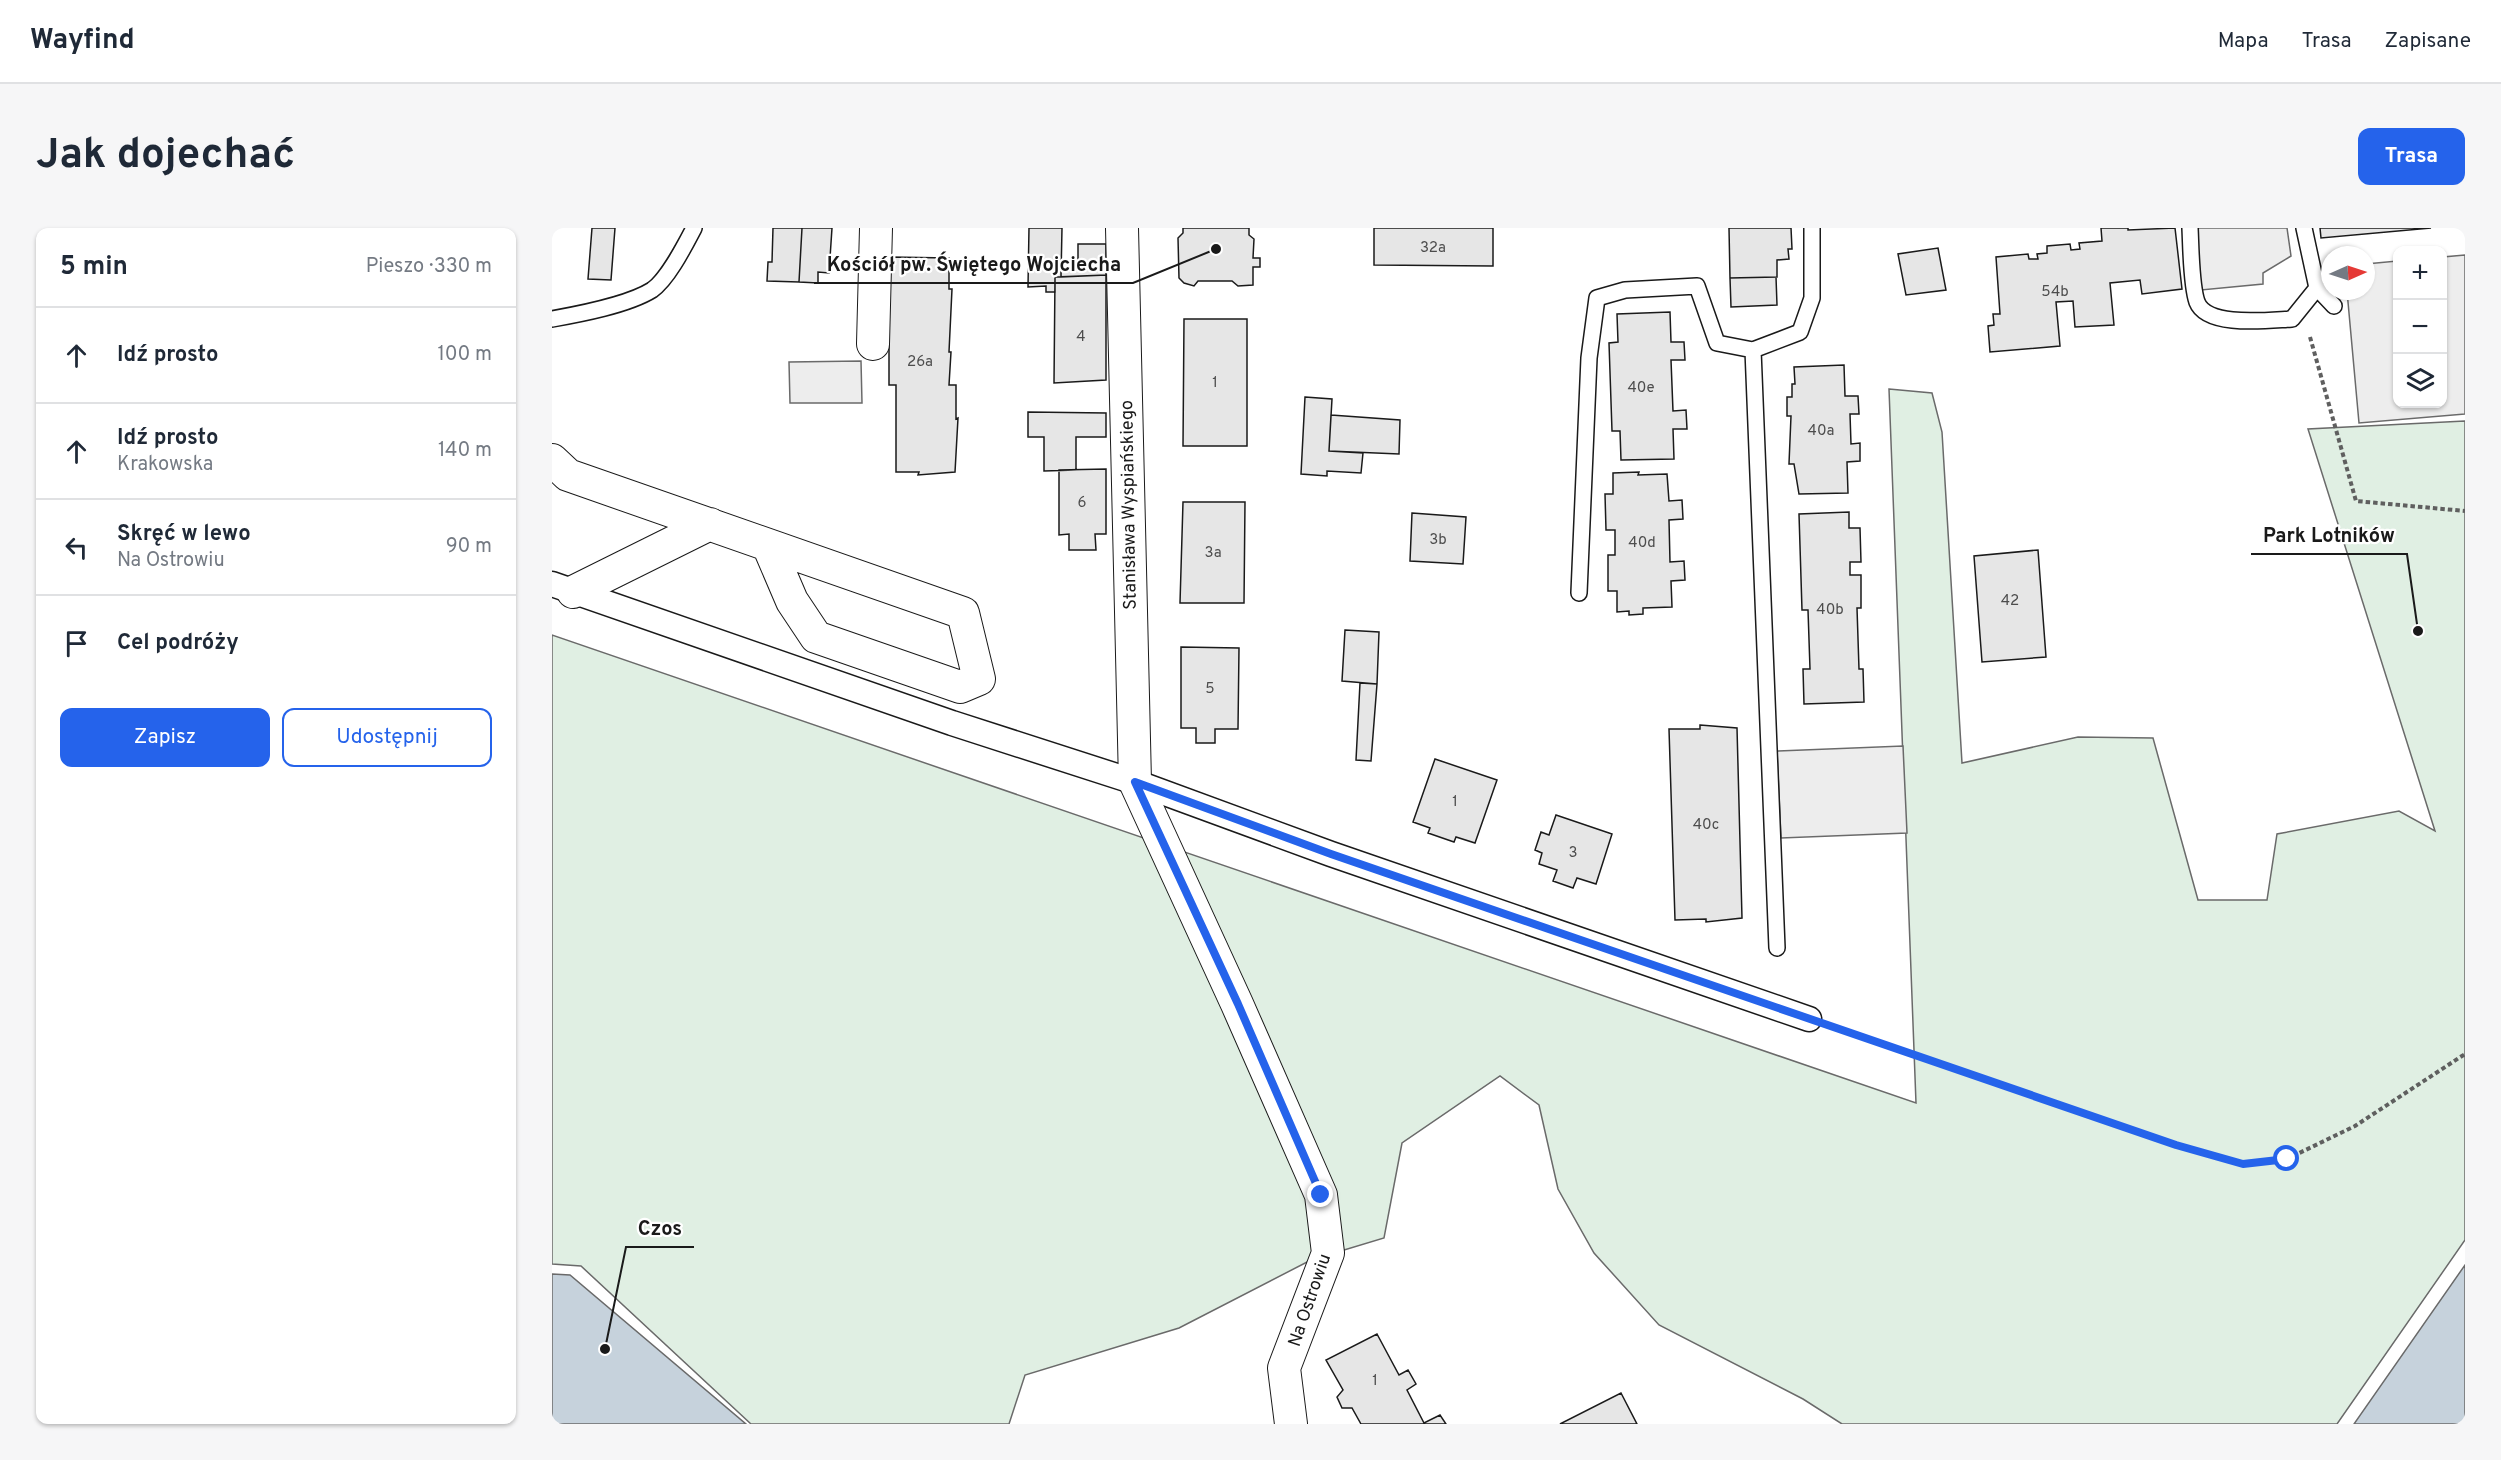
<!DOCTYPE html>
<html lang="pl">
<meta charset="utf-8">
<style>
:root{--surface:#fff;--page:#f6f6f7;--text:#1f2937;--muted:#747a83;--line:#e0e1e3;--accent:#2563eb}
body{margin:0;font-family:Overpass,sans-serif;background:var(--page);color:var(--text)}
.controls{position:absolute;right:18px;top:18px;display:grid;overflow:hidden;border-radius:12px;box-shadow:0 2px 4px #0004}
.controls button{width:54px;height:54px;display:grid;place-items:center;padding:0;border:0;border-bottom:2px solid var(--line);background:var(--surface);color:var(--text);font:30px sans-serif}
.compass{position:absolute;left:1769px;top:18px;width:54px;height:54px;border-radius:50%;background:var(--surface);box-shadow:0 2px 4px #0004;rotate:87deg}
.stop{position:absolute;width:18px;height:18px;margin:-14px;border:4px solid #2563eb;border-radius:50%;background:#fff}
.stop.end{background:#2563eb;border-color:#fff;box-shadow:0 2px 6px #0008}
.list{margin:0;padding:0;list-style:none}
h2{display:flex;justify-content:space-between;align-items:center;height:78px;margin:0;padding:0 24px;font-size:26px}
h2 small{font-size:20px;font-weight:400;color:var(--muted)}
.list li{display:grid;grid-template-columns:39px 1fr auto;gap:18px;align-items:center;box-sizing:border-box;height:96px;padding:0 24px;border-top:2px solid var(--line)}
.list b{display:block;font-size:22px;white-space:nowrap}
.list p{margin:0;font-size:20px;white-space:nowrap;color:var(--muted)}
.list em{font-size:20px;font-style:normal;color:var(--muted)}
.actions{display:flex;gap:12px;padding:18px 24px}
.actions a{flex:1;padding:14px 0;border:2px solid var(--accent);border-radius:12px;text-align:center;font-size:21px;color:var(--accent)}
.actions .main{background:var(--accent);color:#fff}
.icon{flex:none;width:33px;height:33px;fill:none;stroke:currentColor;stroke-width:2;stroke-linecap:round;stroke-linejoin:round}
.map{position:relative;flex:none;width:1913px;height:1196px;overflow:hidden;border-radius:12px}
header{display:flex;align-items:center;gap:36px;box-sizing:border-box;height:84px;padding:0 30px;background:var(--surface);border-bottom:2px solid var(--line)}
header strong{font-size:28px}
nav{display:flex;gap:33px;margin-inline-start:auto;font-size:21px}
.intro{display:flex;align-items:center;justify-content:space-between;box-sizing:border-box;height:144px;padding:0 36px}
h1{margin:0;font-size:42px}
.button{padding:15px 27px;border-radius:12px;background:var(--accent);color:#fff;font-size:21px;font-weight:700}
main{display:flex;gap:36px;padding:0 36px}
aside{flex:1;background:var(--surface);border-radius:12px;box-shadow:0 2px 4px #0004}
.map>svg:first-child{display:block}
.green{fill:#e0efe3;stroke:#6a6a6a;stroke-width:1.5}
.parking{fill:#ededed;stroke:#6a6a6a;stroke-width:1.5}
.water{fill:#c6d2dc;stroke:#6a6a6a;stroke-width:1.5}
.building{fill:#e6e6e6;stroke:#1a1a1a;stroke-width:1.5}
.lines{fill:none;stroke-linecap:round;stroke-linejoin:round}
.service-casing{stroke:#1a1a1a;stroke-width:18}
.pedestrian-casing{stroke:#1a1a1a;stroke-width:27}
.minor-casing{stroke:#1a1a1a;stroke-width:34}
.path{stroke:#5f5f5f;stroke-width:4;stroke-dasharray:4.5 3;stroke-linecap:butt}
.service{stroke:#fff;stroke-width:15}
.pedestrian{stroke:#fff;stroke-width:24}
.minor{stroke:#fff;stroke-width:32}
.route{stroke:#2563eb;stroke-width:8}
.labels{text-anchor:middle;stroke-width:4.5;stroke-linejoin:round;paint-order:stroke}
.number-label{font-size:15px;fill:#4d4d4d}
.street-label{font-size:18px;fill:#1a1a1a;stroke:#fff}
.leader{fill:none;stroke:#1a1a1a;stroke-width:2}
.callout-dot{fill:#1a1a1a;stroke:#fff;stroke-width:2}
.callout-label{font-size:20px;text-anchor:middle;font-weight:bold;fill:#1a1a1a;stroke:#fff;stroke-width:4.5;stroke-linejoin:round;paint-order:stroke}
</style>
<header>
<strong>Wayfind</strong>
<nav><a>Mapa</a><a>Trasa</a><a>Zapisane</a></nav>
</header>
<div class="intro"><h1>Jak dojechać</h1><a class="button">Trasa</a></div>
<main>
<aside>
<h2>5 min<small>Pieszo · 330 m</small></h2>
<ul class="list">
<li><svg class="icon" aria-label="ahead" viewBox="0 0 24 24"><path d="M12 20V5M6 11l6-6 6 6"/></svg><div><b>Idź prosto</b></div><em>100 m</em></li>
<li><svg class="icon" aria-label="ahead" viewBox="0 0 24 24"><path d="M12 20V5M6 11l6-6 6 6"/></svg><div><b>Idź prosto</b><p>Krakowska</p></div><em>140 m</em></li>
<li><svg class="icon" aria-label="left" viewBox="0 0 24 24"><path d="M17 20v-9H6M10 6l-5 5 5 5"/></svg><div><b>Skręć w lewo</b><p>Na Ostrowiu</p></div><em>90 m</em></li>
<li><svg class="icon" aria-label="arrive" viewBox="0 0 24 24"><path d="M6 21V4h12l-3 4 3 4H6"/></svg><div><b>Cel podróży</b></div></li>
</ul>
<div class="actions"><a class="main">Zapisz</a><a>Udostępnij</a></div>
</aside>
<div class="map">
<svg width="1913" height="1196" viewBox="0 0 1913 1196">
<rect width="100%" height="100%" fill="#fff"/>
<path class="green" d="M 1337,161 L 1380,165 L 1390,204 L 1410,535 L 1526,509 L 1601,510 L 1646,672 L 1715,672 L 1725,606 L 1847,583 L 1883,603 L 1756,201 L 1913,193 L 1913,1012 L 1785,1196 L 1290,1196 L 1251,1171 L 1107,1097 L 1042,1025 L 1006,961 L 987,877 L 948,848 L 850,915 L 832,1010 L 759,1032 L 627,1100 L 473,1147 L 457,1196 L 199,1196 L 29,1038 L 0,1036 L 0,407 L 1364,875 Z"/>
<path class="parking" d="M 1642,0 L 1735,0 L 1739,28 L 1711,45 L 1711,56 L 1649,62 Z
M 1913,27 L 1913,186 L 1807,195 L 1795,63 L 1814,63 L 1814,36 L 1845,33 L 1846,176 L 1890,176 L 1891,29 Z
M 309,133 L 310,175 L 238,175 L 237,134 Z
M 1351,518 L 1355,605 L 1229,610 L 1225,523 Z"/>
<path class="water" d="M 1913,1037 L 1913,1196 L 1802,1196 Z
M 0,1046 L 18,1047 L 194,1196 L 0,1196 Z"/>
<path class="building" d="M 40,0 L 63,0 L 59,52 L 36,51 Z
M 221,0 L 250,0 L 247,54 L 215,53 L 216,34 L 220,34 Z
M 250,0 L 280,0 L 277,45 L 266,44 L 266,55 L 247,54 Z
M 477,0 L 510,0 L 509,49 L 503,49 L 503,64 L 494,64 L 494,58 L 476,59 Z
M 631,0 L 697,0 L 697,7 L 702,11 L 701,30 L 708,30 L 708,39 L 701,39 L 701,57 L 686,58 L 680,53 L 646,53 L 642,58 L 632,55 L 627,50 L 626,10 L 631,5 Z
M 822,0 L 941,0 L 941,38 L 822,37 Z
M 1177,0 L 1239,0 L 1240,21 L 1236,21 L 1237,31 L 1225,32 L 1225,49 L 1178,50 Z
M 1549,0 L 1576,0 L 1576,2 L 1623,0 L 1630,61 L 1590,66 L 1588,52 L 1558,55 L 1562,97 L 1523,99 L 1521,73 L 1504,74 L 1508,118 L 1438,124 L 1436,98 L 1442,97 L 1441,86 L 1448,86 L 1444,29 L 1476,26 L 1477,31 L 1486,31 L 1485,26 L 1495,25 L 1495,18 L 1518,16 L 1519,22 L 1528,21 L 1527,15 L 1550,13 Z
M 1768,0 L 1879,0 L 1769,10 Z
M 526,16 L 554,16 L 554,47 L 509,49 L 509,34 L 526,34 Z
M 1386,20 L 1394,62 L 1354,67 L 1346,26 Z
M 337,29 L 397,30 L 397,61 L 400,61 L 397,124 L 399,124 L 397,157 L 404,157 L 404,191 L 406,190 L 403,244 L 366,247 L 367,244 L 344,244 L 344,157 L 337,157 Z
M 554,47 L 554,152 L 502,155 L 503,49 Z
M 1224,49 L 1225,77 L 1179,79 L 1178,50 Z
M 1118,84 L 1119,114 L 1132,114 L 1133,132 L 1119,132 L 1121,183 L 1134,182 L 1135,201 L 1121,201 L 1122,231 L 1069,232 L 1068,203 L 1060,203 L 1057,115 L 1066,114 L 1065,86 Z
M 632,91 L 695,91 L 695,218 L 631,218 Z
M 1292,137 L 1293,168 L 1306,168 L 1307,186 L 1298,186 L 1299,216 L 1308,215 L 1308,233 L 1295,234 L 1296,265 L 1247,266 L 1242,236 L 1237,236 L 1239,188 L 1235,188 L 1235,169 L 1240,169 L 1240,156 L 1243,156 L 1242,139 Z
M 753,169 L 780,171 L 777,223 L 811,225 L 809,245 L 775,243 L 775,248 L 749,246 Z
M 476,184 L 554,185 L 554,209 L 524,209 L 524,242 L 492,243 L 492,209 L 476,209 Z
M 779,187 L 848,192 L 847,226 L 777,223 Z
M 554,241 L 554,306 L 543,306 L 544,322 L 517,322 L 517,306 L 507,307 L 507,242 Z
M 1087,244 L 1086,247 L 1115,246 L 1117,273 L 1130,272 L 1131,291 L 1117,292 L 1118,334 L 1132,333 L 1133,352 L 1119,353 L 1120,379 L 1091,380 L 1091,386 L 1077,387 L 1077,383 L 1065,384 L 1065,363 L 1056,363 L 1056,327 L 1063,327 L 1063,302 L 1054,302 L 1053,266 L 1061,266 L 1061,245 Z
M 631,274 L 693,274 L 692,375 L 628,375 Z
M 1297,284 L 1297,300 L 1308,300 L 1309,334 L 1298,334 L 1298,347 L 1309,347 L 1309,380 L 1305,380 L 1307,441 L 1311,441 L 1312,474 L 1252,476 L 1251,441 L 1258,441 L 1256,382 L 1250,382 L 1247,286 Z
M 860,285 L 914,289 L 911,336 L 858,333 Z
M 1486,322 L 1494,429 L 1430,434 L 1422,328 Z
M 793,402 L 827,404 L 825,456 L 790,453 Z
M 629,419 L 687,420 L 686,501 L 663,501 L 663,515 L 644,515 L 644,500 L 629,500 Z
M 808,455 L 825,456 L 819,533 L 804,532 Z
M 1148,497 L 1185,500 L 1190,690 L 1154,694 L 1154,691 L 1123,692 L 1117,501 L 1148,501 Z
M 883,531 L 945,552 L 923,615 L 904,609 L 902,614 L 876,605 L 878,600 L 861,594 Z
M 1004,587 L 1060,606 L 1044,656 L 1025,650 L 1021,660 L 1001,653 L 1005,642 L 987,636 L 990,625 L 983,622 L 989,604 L 997,607 Z
M 825,1106 L 847,1147 L 856,1142 L 864,1156 L 855,1162 L 872,1195 L 888,1187 L 894,1196 L 809,1196 L 800,1180 L 790,1180 L 785,1169 L 791,1162 L 774,1132 Z
M 1069,1165 L 1085,1196 L 1008,1196 Z"/>
<g class="lines">
<g class="service-casing">
<path id="service" d="M 1638,0 C 1639,19 1639,57 1645,74 C 1655,100 1717,92 1740,91 L 1765,60
M 1752,0 L 1765,60 L 1782,78
M 0,91 C 28,86 76,77 100,62 C 116,51 133,17 142,0
M 1027,365 L 1037,130 L 1045,70 L 1073,62 L 1145,58 L 1165,115 L 1201,122
M 1225,720 L 1201,122 L 1248,104 L 1260,70 L 1260,0"/>
</g>
<g class="pedestrian-casing">
<path id="pedestrian" d="M 0,356 L 400,495 L 583,554 L 779,626 L 1257,791"/>
</g>
<g class="minor-casing">
<path id="minor" d="M 570,0 L 583,554 L 685,776 L 769,967 L 776,1025 L 732,1140 L 739,1196
M 321,116 L 324,0
M 0,232 L 16,247 L 411,385 L 427,451 L 408,459 L 264,409 L 240,373 L 216,317
M 21,364 L 158,296"/>
</g>
<path class="path" d="M 1758,109 L 1804,273 L 1913,283
M 1284,800 L 1624,917 L 1691,936 L 1735,931 L 1803,898 L 1913,826"/>
<use href="#service" class="service"/>
<use href="#pedestrian" class="pedestrian"/>
<use href="#minor" class="minor"/>
</g>
<g class="lines">
<path class="route" d="M 769,967 L 686,776 L 583,554 L 779,626 L 1624,917 L 1691,936 L 1735,931"/>
</g>
<g class="labels">
<g class="number-label">
<text x="881" y="24">32a</text>
<text x="1503" y="68">54b</text>
<text x="529" y="113">4</text>
<text x="368" y="138">26a</text>
<text x="663" y="159">1</text>
<text x="1089" y="164">40e</text>
<text x="1269" y="207">40a</text>
<text x="530" y="279">6</text>
<text x="886" y="316">3b</text>
<text x="1090" y="319">40d</text>
<text x="661" y="329">3a</text>
<text x="1458" y="377">42</text>
<text x="1278" y="386">40b</text>
<text x="658" y="465">5</text>
<text x="903" y="578">1</text>
<text x="1154" y="601">40c</text>
<text x="1021" y="629">3</text>
<text x="823" y="1157">1</text>
</g>
<g class="street-label">
<text transform="translate(576 277) rotate(-91)" y="6">Stanisława Wyspiańskiego</text>
<text transform="translate(757 1072) rotate(-71)" y="6">Na Ostrowiu</text>
</g>
</g>
<path class="leader" d="M664 21L581 55H262M1866 403L1855 326H1699M53 1121L74 1019H142"/>
<g class="callout-dot">
<circle cx="664" cy="21" r="6"/>
<circle cx="1866" cy="403" r="6"/>
<circle cx="53" cy="1121" r="6"/>
</g>
<g class="callout-label">
<text x="422" y="43">Kościół pw. Świętego Wojciecha</text>
<text x="1777" y="314">Park Lotników</text>
<text x="108" y="1007">Czos</text>
</g>
</svg>
<div class="controls">
<button>+</button>
<button>−</button>
<button><svg class="icon" aria-label="layers" viewBox="0 0 24 24"><path d="M12 4l9 5-9 5-9-5zM3 14l9 5 9-5"/></svg></button>
</div>
<svg class="compass" viewBox="-18 -18 36 36"><path d="M0-13l5 13h-10z" fill="#e53935"/><path d="M0 13l5-13h-10z" fill="#747a83"/></svg>
<div class="stop" style="left:1735px;top:931px"></div>
<div class="stop end" style="left:769px;top:967px"></div>
</div>
</main>
